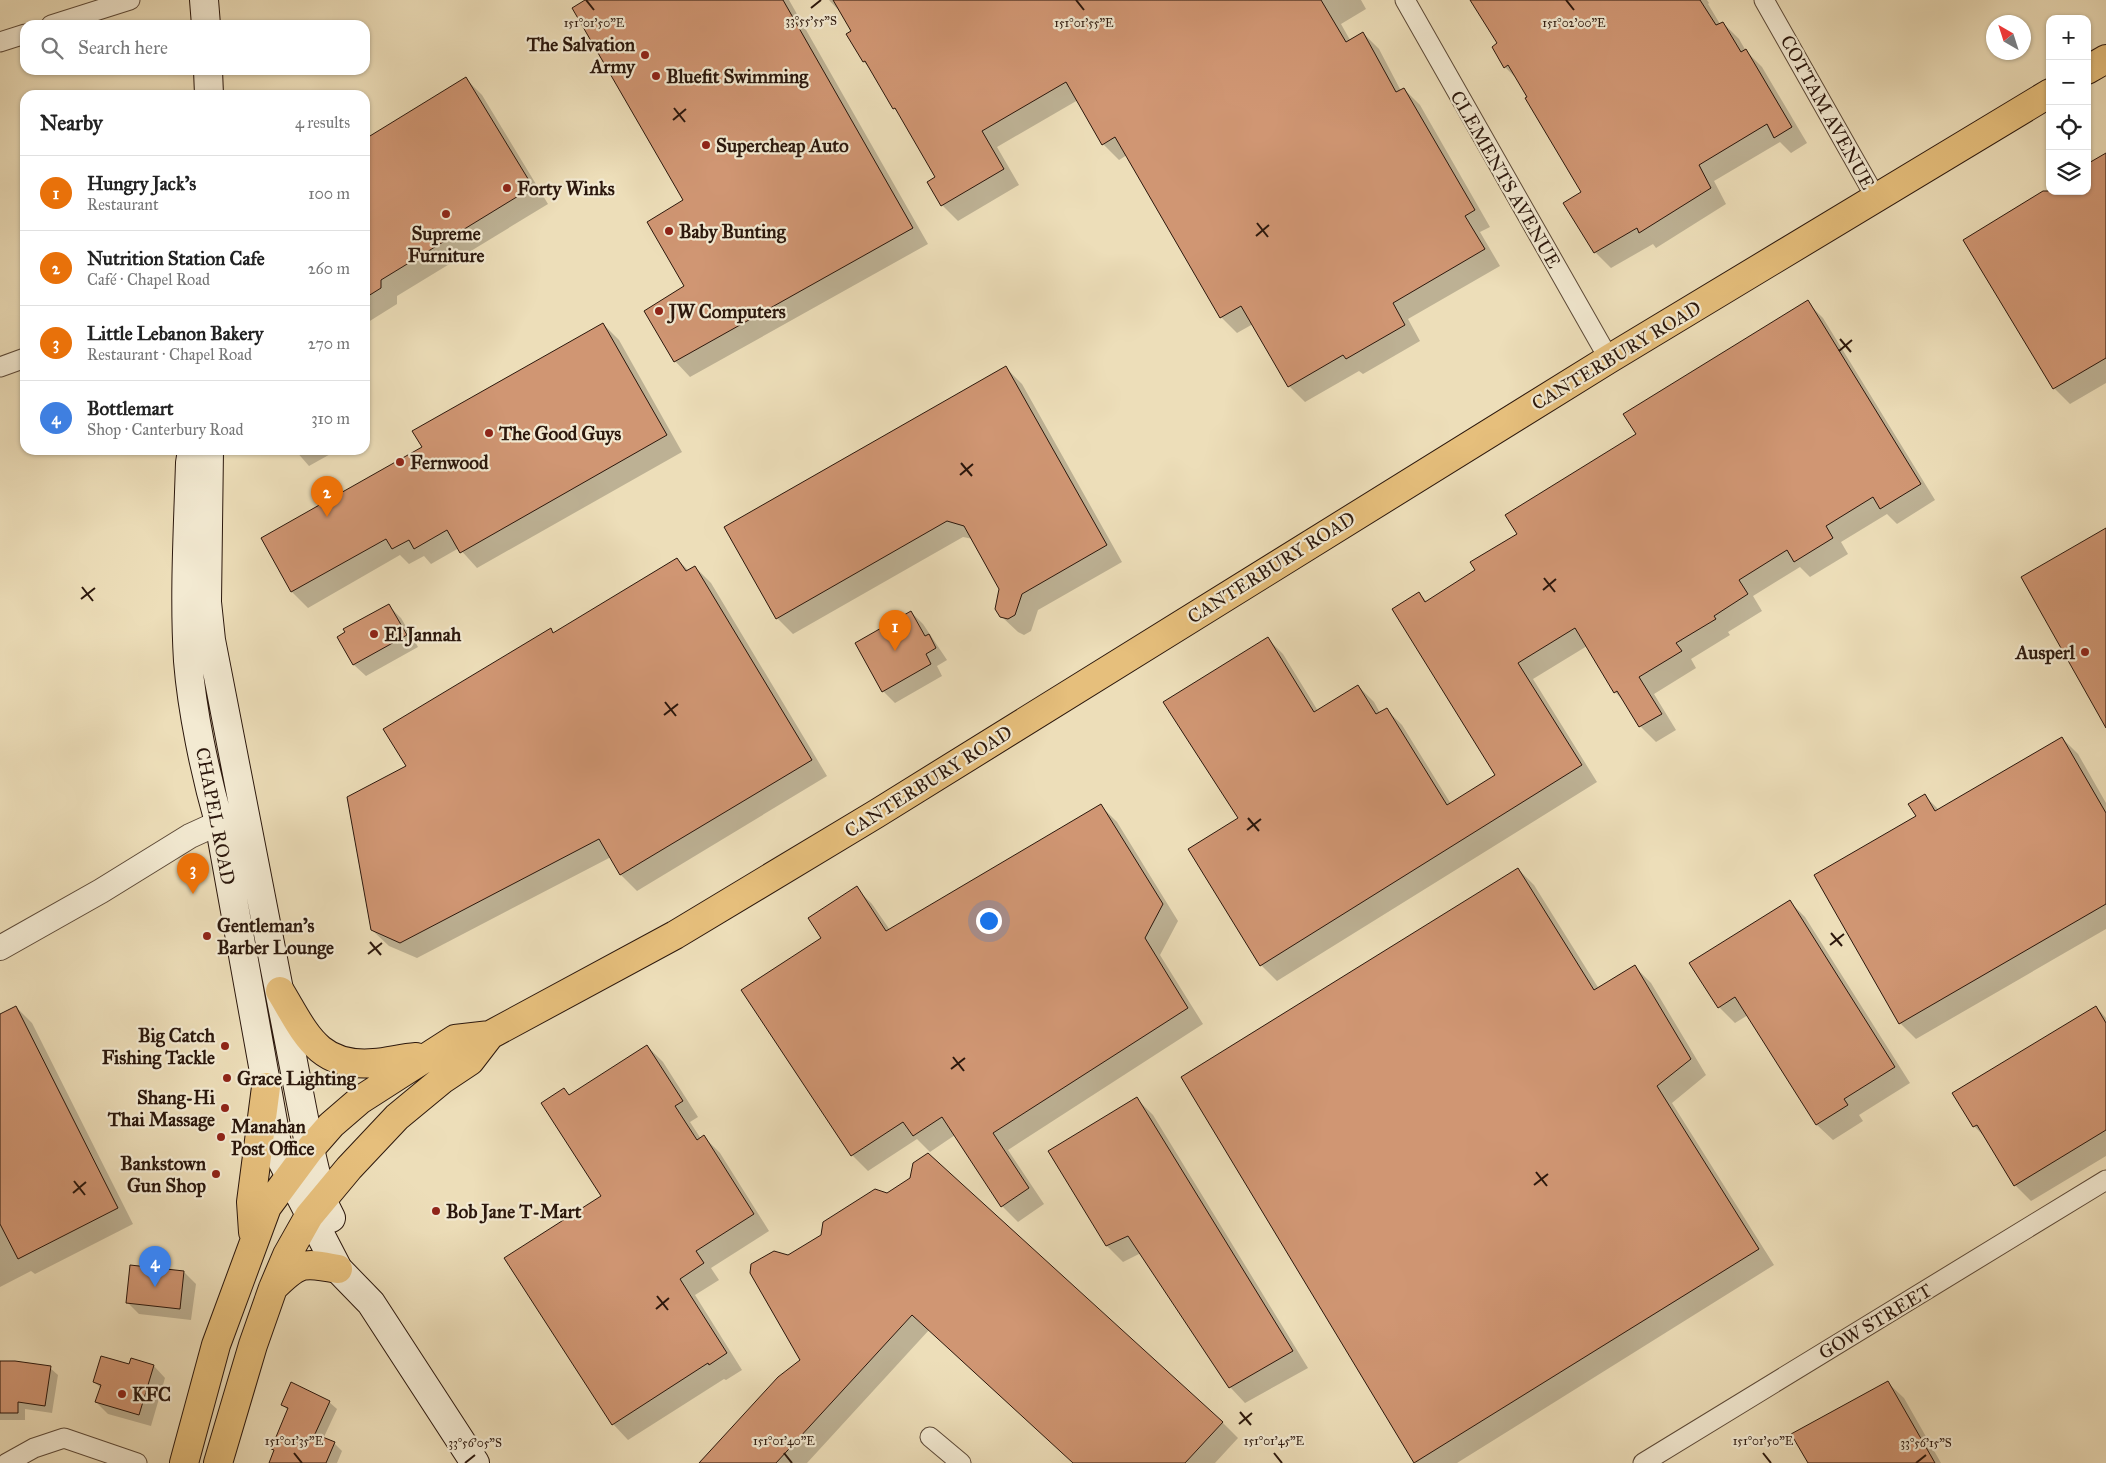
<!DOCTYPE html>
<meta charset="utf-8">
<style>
:root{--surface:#fff;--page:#f2f2f2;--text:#222;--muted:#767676;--line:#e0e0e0;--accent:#8f2418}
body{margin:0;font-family:"IM FELL Great Primer",serif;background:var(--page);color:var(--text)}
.controls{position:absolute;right:15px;top:15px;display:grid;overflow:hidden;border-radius:10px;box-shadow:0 1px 4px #0004}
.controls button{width:45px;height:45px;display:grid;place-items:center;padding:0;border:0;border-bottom:1px solid var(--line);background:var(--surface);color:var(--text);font:25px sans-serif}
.compass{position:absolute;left:1986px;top:15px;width:45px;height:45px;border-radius:50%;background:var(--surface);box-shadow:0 1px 4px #0004;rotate:321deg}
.you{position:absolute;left:988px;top:920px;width:18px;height:18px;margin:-12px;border:4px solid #fff;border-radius:50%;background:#1a73e8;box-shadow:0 0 0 8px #1a73e833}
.badge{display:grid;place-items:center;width:32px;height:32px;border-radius:50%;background:var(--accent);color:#fff;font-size:16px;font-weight:700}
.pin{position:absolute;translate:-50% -41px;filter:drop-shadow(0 1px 2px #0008)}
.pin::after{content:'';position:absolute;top:26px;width:18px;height:15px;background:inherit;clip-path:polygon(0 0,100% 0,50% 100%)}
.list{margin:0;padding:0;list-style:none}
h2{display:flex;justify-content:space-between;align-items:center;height:65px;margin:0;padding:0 20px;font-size:21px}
h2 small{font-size:16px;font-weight:400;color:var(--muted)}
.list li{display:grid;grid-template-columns:32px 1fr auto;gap:15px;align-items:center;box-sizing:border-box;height:75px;padding:0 20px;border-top:1px solid var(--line)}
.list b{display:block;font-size:19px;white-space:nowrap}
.list p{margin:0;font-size:16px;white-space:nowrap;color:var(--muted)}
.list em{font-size:16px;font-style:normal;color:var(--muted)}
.icon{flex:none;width:28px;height:28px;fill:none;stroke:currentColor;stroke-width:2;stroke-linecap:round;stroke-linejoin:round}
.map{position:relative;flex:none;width:2106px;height:1463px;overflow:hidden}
.search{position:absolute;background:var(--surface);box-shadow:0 1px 4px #0004;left:20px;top:20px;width:350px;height:55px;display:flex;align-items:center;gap:12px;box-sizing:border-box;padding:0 18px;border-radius:15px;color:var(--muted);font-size:19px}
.panel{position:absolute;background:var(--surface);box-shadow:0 1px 4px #0004;left:20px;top:90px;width:350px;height:365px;border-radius:15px}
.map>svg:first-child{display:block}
.shadow{fill:#0003}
.building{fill:#d09673;stroke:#2b170c}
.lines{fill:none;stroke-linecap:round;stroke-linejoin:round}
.minor-casing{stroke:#5c4937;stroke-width:21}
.tertiary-casing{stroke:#5c4937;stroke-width:26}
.secondary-casing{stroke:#2b170c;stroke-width:30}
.trunk-casing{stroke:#2b170c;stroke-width:30}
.minor{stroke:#f3ead2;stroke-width:19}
.tertiary{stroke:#f3ead2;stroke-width:24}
.secondary{stroke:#f3ead2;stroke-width:28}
.trunk{stroke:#e6bf7c;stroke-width:28}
.ticks{fill:none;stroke:#2b170c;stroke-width:2}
.poi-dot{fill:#8f2418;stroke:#f3ead2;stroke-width:2}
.labels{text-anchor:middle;stroke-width:4.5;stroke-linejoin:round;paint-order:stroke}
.poi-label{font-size:19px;font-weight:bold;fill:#2b170c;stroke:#f3ead2;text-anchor:start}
.street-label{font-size:19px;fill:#2b170c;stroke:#f3ead2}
.ticks-label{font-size:12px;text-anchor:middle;fill:#2b170c;stroke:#f3ead2;stroke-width:4.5;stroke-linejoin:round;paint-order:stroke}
</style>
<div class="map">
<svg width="2106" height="1463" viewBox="0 0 2106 1463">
<rect width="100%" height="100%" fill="#eddeb9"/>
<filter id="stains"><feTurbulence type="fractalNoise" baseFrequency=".004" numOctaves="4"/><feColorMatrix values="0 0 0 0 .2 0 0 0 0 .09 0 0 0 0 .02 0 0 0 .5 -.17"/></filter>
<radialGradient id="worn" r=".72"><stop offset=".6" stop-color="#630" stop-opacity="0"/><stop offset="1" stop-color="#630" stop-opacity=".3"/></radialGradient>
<path class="shadow" d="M 587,0 L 789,0 L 928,244 L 690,377 L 675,361 L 686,286 L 684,201 Z
M 829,0 L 1361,0 L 1366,9 L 1341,24 L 1350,40 L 1363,33 L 1379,49 L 1401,91 L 1404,89 L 1420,105 L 1490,227 L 1480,232 L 1500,266 L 1408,319 L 1420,341 L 1363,374 L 1359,371 L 1305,402 L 1289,386 L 1253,324 L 1237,333 L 1221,317 L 1127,155 L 1119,160 L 1103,144 L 1078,100 L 997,147 L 1019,185 L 958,221 L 942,205 L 937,177 L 900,115 L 894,108 L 872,70 L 864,62 L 848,35 L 853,31 L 844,16 Z
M 1477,0 L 1707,0 L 1709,3 L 1708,4 L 1720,24 L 1723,23 L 1739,39 L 1746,51 L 1762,67 L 1807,143 L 1791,153 L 1780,142 L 1714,181 L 1726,204 L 1656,248 L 1653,244 L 1611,268 L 1595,252 L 1583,193 L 1519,81 L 1505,67 L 1499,44 Z
M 466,79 L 482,95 L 548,204 L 397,296 L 397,304 L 365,324 L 365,140 Z
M 2106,156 L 2106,383 L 2070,404 L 2054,388 L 1965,241 L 2050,190 L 2050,191 L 2087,191 Z
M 1807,302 L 1823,318 L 1935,500 L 1897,524 L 1887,514 L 1841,542 L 1848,554 L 1810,577 L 1800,567 L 1753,596 L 1762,611 L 1728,632 L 1730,635 L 1691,659 L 1696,668 L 1654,694 L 1676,730 L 1656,742 L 1640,726 L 1626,703 L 1615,692 L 1587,646 L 1533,679 L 1597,782 L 1277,981 L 1261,965 L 1240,819 L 1268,639 L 1283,654 L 1318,711 L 1358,686 L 1374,702 L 1380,713 L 1386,709 L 1402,725 L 1451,804 L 1497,776 L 1419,593 L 1427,602 L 1477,571 L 1638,435 Z
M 603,324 L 619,340 L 682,452 L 477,568 L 459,548 L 431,564 L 424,556 L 409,564 L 400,555 L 308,608 L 292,592 L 263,539 L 423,448 Z
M 1006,368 L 1022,384 L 1122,562 L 1038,610 L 1031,631 L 1024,635 L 1018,632 L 1001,616 L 1001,589 L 973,539 L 963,537 L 793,634 L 777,618 Z
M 295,450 L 334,450 L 334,452 L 309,466 Z
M 677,559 L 689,571 L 695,567 L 711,583 L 827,776 L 637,891 L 621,875 L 611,857 L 417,958 L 389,946 L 372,930 L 408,767 L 550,630 L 554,634 Z
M 389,606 L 401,618 L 418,647 L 366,676 L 354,665 L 339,637 Z
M 911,612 L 923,624 L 947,660 L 937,666 L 942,676 L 895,703 L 883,691 Z
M 2062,738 L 2078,754 L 2106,803 L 2106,929 L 1916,1039 L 1900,1023 L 1918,817 L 1925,796 L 1939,810 Z
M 1101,806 L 1117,822 L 1178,921 L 1160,955 L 1203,1024 L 1008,1150 L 1044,1204 L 1018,1222 L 1002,1206 L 955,1135 L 930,1152 L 917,1139 L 868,1171 L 852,1155 L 822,938 L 856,888 L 872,904 L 890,930 Z
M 1518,869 L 1534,885 L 1599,989 L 1635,967 L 1651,983 L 1706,1075 L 1672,1103 L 1774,1265 L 1457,1463 L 1416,1463 L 1182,1077 Z
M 1789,901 L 1805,917 L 1910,1083 L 1859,1115 L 1863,1121 L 1833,1140 L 1817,1125 L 1748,1015 L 1735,1023 L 1719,1007 L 1691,963 Z
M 16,1007 L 32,1023 L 133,1224 L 35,1274 L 31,1271 L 0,1287 L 0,1015 Z
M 2096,1007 L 2106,1018 L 2106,1156 L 2031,1201 L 2015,1185 L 1988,1140 L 1974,1126 Z
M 647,1046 L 663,1062 L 698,1117 L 690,1122 L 701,1139 L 704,1137 L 720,1153 L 769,1231 L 711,1268 L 719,1280 L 695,1295 L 742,1370 L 726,1380 L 724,1379 L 628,1440 L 613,1424 L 603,1197 L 564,1090 L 570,1096 Z
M 1137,1099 L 1153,1115 L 1308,1368 L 1245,1403 L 1230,1387 L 1141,1253 L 1123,1262 L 1107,1246 L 1049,1151 Z
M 774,1252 L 1222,1422 L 1238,1438 L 1215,1463 L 1073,1463 L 929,1330 L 807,1463 L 701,1463 L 801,1360 Z
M 184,1272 L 196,1284 L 191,1320 L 139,1314 L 127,1302 Z
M 0,1362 L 50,1368 L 58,1375 L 52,1413 L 25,1409 L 25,1420 L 0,1420 Z
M 130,1366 L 154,1366 L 165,1378 L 151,1426 L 108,1414 L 96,1402 L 101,1388 L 94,1382 Z
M 1888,1383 L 1904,1398 L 1941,1463 L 1809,1463 Z
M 329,1402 L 337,1409 L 323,1439 L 334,1443 L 342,1451 L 337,1463 L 270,1463 L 289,1411 L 282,1405 Z"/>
<path class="building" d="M 585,0 L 783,0 L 913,228 L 674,362 L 644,311 L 684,286 L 647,222 L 683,200 L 572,8 Z
M 833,0 L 1321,0 L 1346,42 L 1363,32 L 1396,92 L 1404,88 L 1475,210 L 1465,216 L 1485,249 L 1393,303 L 1405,325 L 1346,359 L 1343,355 L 1288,387 L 1241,306 L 1220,318 L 1115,137 L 1102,145 L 1066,82 L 982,131 L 1004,169 L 941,206 L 927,182 L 935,177 L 895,108 L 893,109 L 865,61 L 863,62 L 846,34 L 851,31 Z
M 1470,0 L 1700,0 L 1716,25 L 1723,22 L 1741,52 L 1746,49 L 1792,127 L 1774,138 L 1767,124 L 1699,165 L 1711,188 L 1639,233 L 1637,228 L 1594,253 L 1563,203 L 1581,192 L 1525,98 L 1527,97 L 1508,65 L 1504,68 L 1492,47 L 1497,43 Z
M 466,77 L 533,187 L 381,280 L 381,288 L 365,298 L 365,139 Z
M 2106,153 L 2106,358 L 2053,389 L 1963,240 L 2043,191 L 2087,191 L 2087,164 Z
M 1808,300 L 1921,484 L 1880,509 L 1873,497 L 1826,526 L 1833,538 L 1794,562 L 1787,550 L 1739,580 L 1748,594 L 1714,616 L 1716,619 L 1676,643 L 1682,651 L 1639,677 L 1662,714 L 1639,727 L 1617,691 L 1614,693 L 1575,628 L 1518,663 L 1582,765 L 1260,966 L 1188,849 L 1238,818 L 1163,702 L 1268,637 L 1314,712 L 1358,685 L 1376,714 L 1387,708 L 1447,805 L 1495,775 L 1392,609 L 1419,592 L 1425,602 L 1475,570 L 1470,562 L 1517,534 L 1505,515 L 1636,434 L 1623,414 Z
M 603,323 L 667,435 L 460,553 L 447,530 L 414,549 L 409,540 L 392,549 L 386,539 L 291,592 L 261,538 L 422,447 L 412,431 Z
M 1006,366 L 1107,545 L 1022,594 L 1015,615 L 1008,619 L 1000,617 L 995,609 L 999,589 L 964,526 L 947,521 L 776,619 L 724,527 Z
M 2106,528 L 2106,728 L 2021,577 Z
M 677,558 L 686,571 L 695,566 L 812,760 L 620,875 L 599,839 L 400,943 L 371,930 L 347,797 L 406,766 L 383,729 L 551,628 L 553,633 Z
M 389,604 L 407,635 L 353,665 L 337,637 L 345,632 L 343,629 Z
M 911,611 L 925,636 L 929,634 L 936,648 L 926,654 L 931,664 L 882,692 L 855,643 Z
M 2062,737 L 2106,813 L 2106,904 L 1899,1024 L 1814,875 L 1916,816 L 1908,804 L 1925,794 L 1935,811 Z
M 1101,804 L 1163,904 L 1145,938 L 1188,1008 L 993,1133 L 1029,1188 L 1001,1207 L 942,1117 L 913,1136 L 903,1122 L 851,1156 L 741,990 L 821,938 L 808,918 L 857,886 L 886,931 Z
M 1518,868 L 1594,990 L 1635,965 L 1691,1059 L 1657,1086 L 1759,1249 L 1414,1463 L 1181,1077 Z
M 1790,900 L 1895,1067 L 1844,1099 L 1848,1105 L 1816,1125 L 1735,997 L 1718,1008 L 1689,963 Z
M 16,1006 L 118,1208 L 18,1259 L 0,1224 L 0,1014 Z
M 2096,1006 L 2106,1023 L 2106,1130 L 2014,1186 L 1977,1125 L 1973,1127 L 1952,1093 Z
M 647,1045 L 683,1101 L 675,1106 L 697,1140 L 704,1135 L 754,1214 L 696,1251 L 704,1263 L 680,1279 L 727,1353 L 709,1365 L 708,1363 L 612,1425 L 504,1258 L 601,1196 L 541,1103 L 564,1088 L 569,1095 Z
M 1137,1097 L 1293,1351 L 1229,1388 L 1128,1236 L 1106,1246 L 1048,1151 Z
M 928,1153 L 1223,1422 L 1185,1463 L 1073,1463 L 912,1315 L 776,1463 L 699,1463 L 778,1377 L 800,1360 L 750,1273 L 751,1264 L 774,1251 L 788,1255 L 821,1235 L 823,1222 L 875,1189 L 887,1193 L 910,1178 L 913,1163 Z
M 130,1265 L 184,1271 L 180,1309 L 126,1303 Z
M 101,1356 L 129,1364 L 131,1358 L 154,1365 L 139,1415 L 95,1402 L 101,1385 L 93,1382 Z
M 0,1361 L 15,1361 L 51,1366 L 45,1406 L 18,1402 L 18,1413 L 0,1413 Z
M 1888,1381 L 1935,1463 L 1808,1463 L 1791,1434 Z
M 291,1382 L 330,1401 L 315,1434 L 335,1442 L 326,1463 L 269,1463 L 274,1450 L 271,1449 L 288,1408 L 281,1405 Z"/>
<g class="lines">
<g class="minor-casing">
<path id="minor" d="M 1405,0 L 1609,359
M 1764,0 L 1876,198
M 51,25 L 130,0
M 0,42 L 25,34
M 0,367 L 25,358
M 930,1437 L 961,1463
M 7,1463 L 34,1448 L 64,1438 L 137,1463
M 1643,1463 L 2106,1180"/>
</g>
<g class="tertiary-casing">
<path id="tertiary" d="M 0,948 L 101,891 L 190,836 L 236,815"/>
</g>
<g class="secondary-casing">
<path id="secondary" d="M 204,0 L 206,25
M 208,70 L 209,95
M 192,450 L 190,463 C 188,529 184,595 188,661 C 192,711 205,773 219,822 L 279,1155 L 338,1269 L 371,1303 L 475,1463
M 209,450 L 207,602 L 211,640 L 310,1149 L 322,1200 L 331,1218"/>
</g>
<g class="trunk-casing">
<path id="trunk" d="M 2087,70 L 2106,59
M 280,991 C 305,1032 317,1068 374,1063 C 388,1062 402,1058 416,1057
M 253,1232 L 251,1202 L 266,1087
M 273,1288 C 299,1262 303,1262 338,1269
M 184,1463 L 216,1345 L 267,1207 L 310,1149 L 331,1125 L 360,1100 L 455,1039 L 490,1035 L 675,935 L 876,814 L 1609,359 L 2050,93
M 218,1463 L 253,1345 L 273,1288 L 287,1255 L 309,1216 L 349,1168 L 397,1117 L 443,1079 L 470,1061 L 490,1035"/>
</g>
<use href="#minor" class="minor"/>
<use href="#tertiary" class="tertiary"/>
<use href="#secondary" class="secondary"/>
<use href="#trunk" class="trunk"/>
</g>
<path class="ticks" d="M 586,0 L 594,10M 1076,0 L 1084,10M 1566,0 L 1574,10M 811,8 L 821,0M 674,108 L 685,122M 673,120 L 686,109M 1257,223 L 1268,237M 1256,236 L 1269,225M 1840,339 L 1851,352M 1839,351 L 1852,340M 961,463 L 972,476M 960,475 L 973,464M 1544,578 L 1555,592M 82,587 L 93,601M 1543,590 L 1556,579M 81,599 L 95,588M 665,702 L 676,716M 664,715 L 678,704M 1248,818 L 1259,831M 1247,830 L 1261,819M 1831,933 L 1842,946M 370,942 L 381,955M 1830,945 L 1844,934M 368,954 L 382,943M 953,1057 L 964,1071M 951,1069 L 965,1058M 1536,1172 L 1547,1186M 74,1181 L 85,1195M 1534,1185 L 1548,1174M 73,1193 L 86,1182M 657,1296 L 668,1310M 656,1309 L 669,1298M 1240,1412 L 1251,1425M 1239,1424 L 1252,1413M 294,1453 L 302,1463M 784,1453 L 792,1463M 1274,1453 L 1282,1463M 1763,1453 L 1771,1463M 465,1463 L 475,1455M 1916,1463 L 1926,1455"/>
<g class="poi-dot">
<circle cx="645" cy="55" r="5"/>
<circle cx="656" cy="76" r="5"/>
<circle cx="706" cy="145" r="5"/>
<circle cx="507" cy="188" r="5"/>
<circle cx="446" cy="214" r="5"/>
<circle cx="669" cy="231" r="5"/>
<circle cx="659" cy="311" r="5"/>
<circle cx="489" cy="433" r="5"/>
<circle cx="400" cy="462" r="5"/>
<circle cx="374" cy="634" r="5"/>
<circle cx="2085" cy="652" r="5"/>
<circle cx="207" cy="936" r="5"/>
<circle cx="225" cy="1046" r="5"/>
<circle cx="227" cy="1078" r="5"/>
<circle cx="225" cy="1108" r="5"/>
<circle cx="221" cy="1137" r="5"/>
<circle cx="216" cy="1174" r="5"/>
<circle cx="436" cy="1211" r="5"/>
<circle cx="122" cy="1394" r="5"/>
</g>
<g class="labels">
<g class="poi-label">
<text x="635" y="51" text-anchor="end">The Salvation<tspan x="635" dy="22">Army</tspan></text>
<text x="666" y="83">Bluefit Swimming</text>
<text x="716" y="152">Supercheap Auto</text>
<text x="517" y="195">Forty Winks</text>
<text x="679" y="238">Baby Bunting</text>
<text x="446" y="240" text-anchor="middle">Supreme<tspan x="446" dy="22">Furniture</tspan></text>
<text x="669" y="318">JW Computers</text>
<text x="499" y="440">The Good Guys</text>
<text x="410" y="469">Fernwood</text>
<text x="384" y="641">El Jannah</text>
<text x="2075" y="659" text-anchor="end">Ausperl</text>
<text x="217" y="932">Gentleman's<tspan x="217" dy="22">Barber Lounge</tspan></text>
<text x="215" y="1042" text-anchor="end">Big Catch<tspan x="215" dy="22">Fishing Tackle</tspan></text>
<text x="237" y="1085">Grace Lighting</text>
<text x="215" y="1104" text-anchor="end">Shang-Hi<tspan x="215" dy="22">Thai Massage</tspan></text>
<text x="231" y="1133">Manahan<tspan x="231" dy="22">Post Office</tspan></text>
<text x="206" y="1170" text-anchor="end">Bankstown<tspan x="206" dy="22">Gun Shop</tspan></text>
<text x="446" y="1218">Bob Jane T-Mart</text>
<text x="132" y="1401">KFC</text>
</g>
<g class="street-label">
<text transform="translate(1828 112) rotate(61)" y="7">COTTAM AVENUE</text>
<text transform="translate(1506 179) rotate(60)" y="7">CLEMENTS AVENUE</text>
<text transform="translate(1616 355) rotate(-31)" y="7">CANTERBURY ROAD</text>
<text transform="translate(1271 567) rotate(-32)" y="7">CANTERBURY ROAD</text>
<text transform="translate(928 781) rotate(-32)" y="7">CANTERBURY ROAD</text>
<text transform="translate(216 816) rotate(79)" y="7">CHAPEL ROAD</text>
<text transform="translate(1875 1321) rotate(-31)" y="7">GOW STREET</text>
</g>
</g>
<g class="ticks-label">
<text x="811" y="25">33°55'55"S</text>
<text x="594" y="27">151°01'50"E</text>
<text x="1084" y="27">151°01'55"E</text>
<text x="1574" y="27">151°02'00"E</text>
<text x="294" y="1445">151°01'35"E</text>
<text x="784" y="1445">151°01'40"E</text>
<text x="1274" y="1445">151°01'45"E</text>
<text x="1763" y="1445">151°01'50"E</text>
<text x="475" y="1447">33°56'05"S</text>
<text x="1926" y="1447">33°56'15"S</text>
</g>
<rect width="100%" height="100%" filter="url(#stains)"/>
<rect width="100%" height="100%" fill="url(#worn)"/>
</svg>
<div class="controls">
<button>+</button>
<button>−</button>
<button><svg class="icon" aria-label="locate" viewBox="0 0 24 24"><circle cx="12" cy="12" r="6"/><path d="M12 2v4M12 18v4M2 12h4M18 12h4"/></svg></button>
<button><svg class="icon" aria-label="layers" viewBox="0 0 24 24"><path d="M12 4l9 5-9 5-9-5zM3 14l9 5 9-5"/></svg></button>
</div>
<svg class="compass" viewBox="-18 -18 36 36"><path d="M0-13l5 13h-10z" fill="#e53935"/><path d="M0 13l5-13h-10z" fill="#767676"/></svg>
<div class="you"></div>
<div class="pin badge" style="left:895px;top:651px;background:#e8710a">1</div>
<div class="pin badge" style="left:327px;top:517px;background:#e8710a">2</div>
<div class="pin badge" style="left:193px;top:894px;background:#e8710a">3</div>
<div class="pin badge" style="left:155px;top:1287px;background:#3f7fe0">4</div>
<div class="search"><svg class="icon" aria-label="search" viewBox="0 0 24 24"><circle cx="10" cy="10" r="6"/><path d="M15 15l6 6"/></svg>Search here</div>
<section class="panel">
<h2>Nearby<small>4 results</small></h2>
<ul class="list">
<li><span class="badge" style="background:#e8710a">1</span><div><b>Hungry Jack's</b><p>Restaurant</p></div><em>100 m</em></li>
<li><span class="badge" style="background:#e8710a">2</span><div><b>Nutrition Station Cafe</b><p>Café · Chapel Road</p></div><em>260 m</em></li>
<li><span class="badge" style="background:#e8710a">3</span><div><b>Little Lebanon Bakery</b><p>Restaurant · Chapel Road</p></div><em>270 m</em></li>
<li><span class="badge" style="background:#3f7fe0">4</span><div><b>Bottlemart</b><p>Shop · Canterbury Road</p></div><em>310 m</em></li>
</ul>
</section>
</div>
